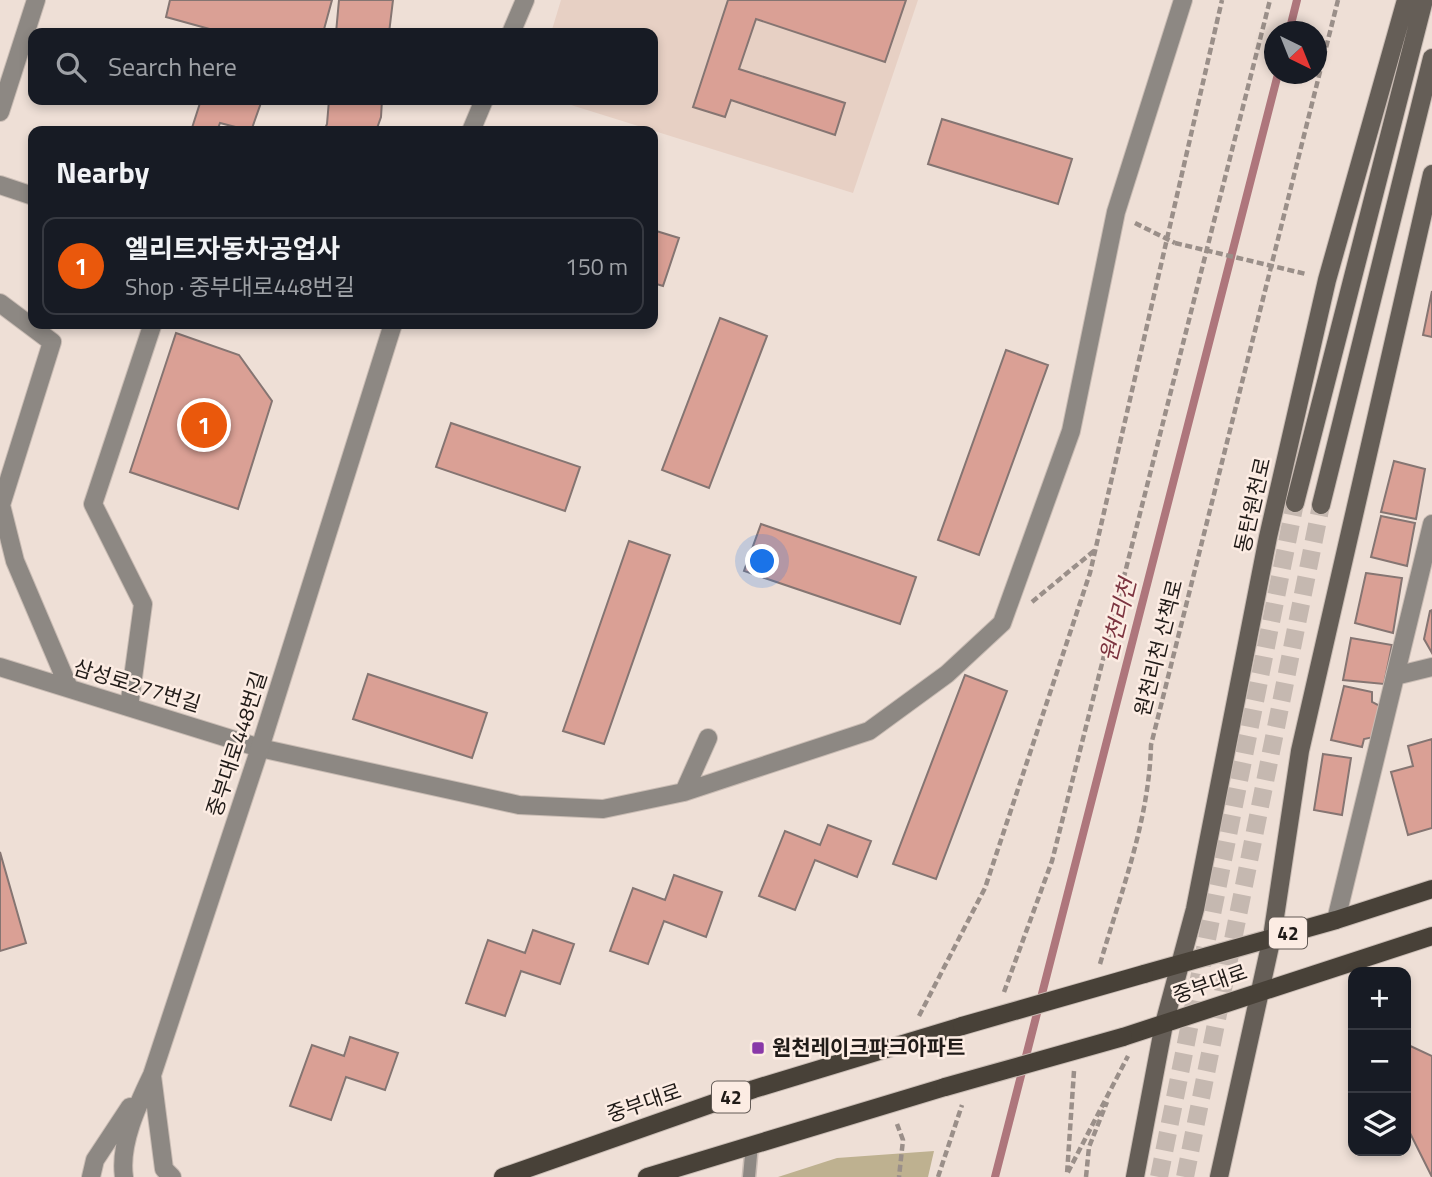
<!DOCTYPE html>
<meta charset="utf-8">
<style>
:root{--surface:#171b24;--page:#242831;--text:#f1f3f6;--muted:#9ea1a6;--line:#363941;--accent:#ea580c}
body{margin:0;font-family:"Titillium Web","Noto Sans KR",sans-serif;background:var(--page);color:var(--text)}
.controls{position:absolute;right:21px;bottom:21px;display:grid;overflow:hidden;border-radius:14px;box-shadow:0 4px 10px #0003}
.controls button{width:63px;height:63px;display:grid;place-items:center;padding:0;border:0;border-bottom:2px solid var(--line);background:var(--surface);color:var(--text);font:35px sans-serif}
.compass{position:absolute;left:1264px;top:21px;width:63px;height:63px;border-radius:50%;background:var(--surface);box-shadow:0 4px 10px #0003;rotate:137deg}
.you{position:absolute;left:763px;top:562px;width:24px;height:24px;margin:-18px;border:5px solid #fff;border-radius:50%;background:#1a73e8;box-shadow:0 0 0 10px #1a73e833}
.badge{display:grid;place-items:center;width:46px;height:46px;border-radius:50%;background:var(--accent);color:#fff;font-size:23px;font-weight:700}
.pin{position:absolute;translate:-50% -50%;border:4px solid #fff;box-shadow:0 2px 7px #0006}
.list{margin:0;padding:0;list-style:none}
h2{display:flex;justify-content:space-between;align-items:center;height:91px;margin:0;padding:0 28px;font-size:30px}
h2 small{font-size:23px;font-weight:400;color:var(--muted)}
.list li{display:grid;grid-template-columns:46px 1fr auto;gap:21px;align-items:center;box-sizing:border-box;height:98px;margin:0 14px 14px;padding:0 14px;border:2px solid var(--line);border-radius:14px}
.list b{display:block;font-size:26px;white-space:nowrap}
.list p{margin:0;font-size:23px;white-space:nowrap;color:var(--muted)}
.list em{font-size:23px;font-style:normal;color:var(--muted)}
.icon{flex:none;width:38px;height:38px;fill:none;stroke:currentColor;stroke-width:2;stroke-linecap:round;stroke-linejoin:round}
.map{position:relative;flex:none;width:1432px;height:1177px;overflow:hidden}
.search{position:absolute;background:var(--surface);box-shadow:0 4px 10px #0003;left:28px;top:28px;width:630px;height:77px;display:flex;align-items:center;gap:18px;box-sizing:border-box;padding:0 24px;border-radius:14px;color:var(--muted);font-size:26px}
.panel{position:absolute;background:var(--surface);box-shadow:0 4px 10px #0003;left:28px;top:126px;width:630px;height:203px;border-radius:14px}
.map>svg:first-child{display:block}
.built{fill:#e7d0c4}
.green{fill:#beb190}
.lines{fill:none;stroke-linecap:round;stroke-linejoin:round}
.stream{stroke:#ae767c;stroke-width:8}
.building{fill:#daa095;stroke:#857572;stroke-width:2}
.secondary-tunnel{stroke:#c5b8b0;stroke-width:18;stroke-dasharray:18 9;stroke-linecap:butt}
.service-casing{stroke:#c9bcb4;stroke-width:15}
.minor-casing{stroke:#c9bcb4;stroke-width:20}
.tertiary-casing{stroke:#c9bcb4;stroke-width:20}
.secondary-casing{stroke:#c9bcb4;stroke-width:20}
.primary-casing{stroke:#c9bcb4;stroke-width:20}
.path{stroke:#9a8f89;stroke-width:4.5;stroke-dasharray:7 3.5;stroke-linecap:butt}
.service{stroke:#8d8883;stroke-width:12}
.minor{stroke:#8d8883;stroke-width:18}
.tertiary{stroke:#8d8883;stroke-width:18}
.secondary{stroke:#655e57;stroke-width:18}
.primary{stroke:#484138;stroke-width:18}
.primary-bridge-casing{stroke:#c9bcb4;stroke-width:20;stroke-linecap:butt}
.path-bridge{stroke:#9a8f89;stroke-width:4.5;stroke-dasharray:7 3.5;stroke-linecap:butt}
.primary-bridge{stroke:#484138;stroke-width:18}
.poi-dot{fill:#8938a8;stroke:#fcece3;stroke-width:2.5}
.labels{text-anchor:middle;stroke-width:5;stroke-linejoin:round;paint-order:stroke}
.shield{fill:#fcece3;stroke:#625a55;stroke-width:2}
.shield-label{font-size:19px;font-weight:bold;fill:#201b18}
.street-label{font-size:21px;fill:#201b18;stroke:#fcece3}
.poi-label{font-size:21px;font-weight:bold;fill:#201b18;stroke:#fcece3;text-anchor:start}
.water-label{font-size:23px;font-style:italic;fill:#7c3440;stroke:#fcece3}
</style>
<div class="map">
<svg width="1432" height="1177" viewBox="0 0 1432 1177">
<rect width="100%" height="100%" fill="#eedfd6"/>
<path class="built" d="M 561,0 L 918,0 L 853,193 L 555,100 L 653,100 L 653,33 L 551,33 Z"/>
<path class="green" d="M 934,1151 L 928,1177 L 778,1177 L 837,1158 Z"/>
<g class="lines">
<path class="stream" d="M 1289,32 L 1297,0
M 995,1177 L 1278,74"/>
</g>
<path class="building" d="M 170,0 L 332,0 L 323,33 L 224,33 L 166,17 Z
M 339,0 L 393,0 L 389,33 L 336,33 Z
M 728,0 L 906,0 L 885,62 L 756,19 L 739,69 L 845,103 L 835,135 L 731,100 L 725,117 L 693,107 Z
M 201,100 L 262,100 L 251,131 L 220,123 L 217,131 L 191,131 Z
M 329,100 L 382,100 L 381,117 L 376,131 L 324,131 L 327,124 Z
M 942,119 L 1072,159 L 1058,204 L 928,164 Z
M 653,230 L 679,238 L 663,286 L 653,283 Z
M 1432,291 L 1432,337 L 1423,335 Z
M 720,318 L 767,336 L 709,488 L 662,470 Z
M 176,333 L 239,355 L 272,401 L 238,509 L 130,472 Z
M 1006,350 L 1048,365 L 979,555 L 938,540 Z
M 451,423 L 580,467 L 565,511 L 436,467 Z
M 1394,461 L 1425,469 L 1416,519 L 1381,512 Z
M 1381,516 L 1415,523 L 1407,566 L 1371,557 Z
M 761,524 L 916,577 L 900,624 L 744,571 Z
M 629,541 L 670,555 L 604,744 L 563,731 Z
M 1366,573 L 1402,578 L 1393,633 L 1355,623 Z
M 1432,610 L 1432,653 L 1424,639 L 1430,611 Z
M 1351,638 L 1392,645 L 1384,684 L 1343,680 Z
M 368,674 L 487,713 L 472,758 L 353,719 Z
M 965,675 L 1007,691 L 936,879 L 893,864 Z
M 1344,686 L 1372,692 L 1372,702 L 1382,707 L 1374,737 L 1364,739 L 1362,747 L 1331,740 Z
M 1432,739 L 1432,828 L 1408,835 L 1391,772 L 1413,766 L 1408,746 Z
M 1323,754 L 1351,758 L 1342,815 L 1314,810 Z
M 828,825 L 871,841 L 857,877 L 815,860 L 795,910 L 759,896 L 785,831 L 820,845 Z
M 0,852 L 26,943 L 0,951 Z
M 674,875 L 722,892 L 706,937 L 664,921 L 648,964 L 610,951 L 633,888 L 665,900 Z
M 533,930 L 574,944 L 560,984 L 521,971 L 505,1016 L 466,1003 L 488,940 L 525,953 Z
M 350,1037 L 398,1053 L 385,1090 L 346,1077 L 331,1120 L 290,1106 L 312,1045 L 344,1056 Z
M 1406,1044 L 1432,1056 L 1432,1177 L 1409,1131 L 1406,1130 Z"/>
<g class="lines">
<path class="secondary-tunnel" d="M 1159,1177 L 1295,503
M 1185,1177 L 1321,505"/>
<g class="service-casing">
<path id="service" d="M 749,1177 L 752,1144"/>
</g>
<g class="minor-casing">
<path id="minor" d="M 0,112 L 36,0
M 0,185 L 33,196
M 0,303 L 52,342 L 1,505 L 15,561 L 69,688
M 0,667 L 260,748 L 519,805 L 603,809 L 684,792 L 708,738
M 1395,676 L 1432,667
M 129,707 L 143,604 L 93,504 L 152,326 L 151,324
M 684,792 L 869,731 L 947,674 L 1002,623 L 1071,431 L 1116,212 L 1183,0
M 1336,920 L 1432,524"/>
</g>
<g class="tertiary-casing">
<path id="tertiary" d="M 511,33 L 525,0
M 471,131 L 484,100
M 152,1076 L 164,1169 L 172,1177
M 91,1177 L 95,1160 L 130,1107
M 124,1177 C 119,1144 138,1104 152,1075 L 260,748 L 393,324"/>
</g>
<g class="secondary-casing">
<path id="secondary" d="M 1295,503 L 1424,0
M 1321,505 L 1432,58
M 1135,1177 L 1164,1024 L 1195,909 L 1268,537 L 1327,280 L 1406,0
M 1219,1177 L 1272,937 L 1300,751 L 1432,174"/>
</g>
<g class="primary-casing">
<path id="primary" d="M 1144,974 L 1336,920 L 1432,889
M 1123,1037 L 1432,936
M 503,1177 L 754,1089 L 962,1026
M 647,1177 L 945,1087"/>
</g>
<path class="path" d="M 1135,223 L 1175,243
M 1032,602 L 1095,550
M 1100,964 C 1121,892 1149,821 1151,745 L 1338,0
M 1004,992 L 1052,861 L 1270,0
M 919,1016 L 985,888 L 1090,573 L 1222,0
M 1074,1071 L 1067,1174 L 1128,1056
M 897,1124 L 903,1140 L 899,1177
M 938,1177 L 962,1105
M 1086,1177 L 1089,1147 L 1107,1102"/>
<use href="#service" class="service"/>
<use href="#minor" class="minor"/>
<use href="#tertiary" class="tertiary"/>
<use href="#secondary" class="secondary"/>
<use href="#primary" class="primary"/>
<g class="primary-bridge-casing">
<path id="primary-bridge" d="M 962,1026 L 1144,974
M 945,1087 L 1123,1037"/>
</g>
<path class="path-bridge" d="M 1175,243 L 1306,274"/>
<use href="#primary-bridge" class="primary-bridge"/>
</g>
<rect class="poi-dot" x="751" y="1041" width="14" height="14" rx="3.5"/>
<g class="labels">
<g class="shield">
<rect x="1269" y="917.5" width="38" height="31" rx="5"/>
<rect x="712" y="1081.5" width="38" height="31" rx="5"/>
</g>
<g class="shield-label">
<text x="1288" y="940">42</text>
<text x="731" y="1104">42</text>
</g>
<g class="street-label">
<text transform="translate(1253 505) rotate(-77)" y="7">동탄원천로</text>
<text transform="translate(1159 648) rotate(-76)" y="7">원천리천 산책로</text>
<text transform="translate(137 686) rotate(17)" y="7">삼성로277번길</text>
<text transform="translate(237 744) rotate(-72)" y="7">중부대로448번길</text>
<text transform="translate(1210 984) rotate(-19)" y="7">중부대로</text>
<text transform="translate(644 1103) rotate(-19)" y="7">중부대로</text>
</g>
<g class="poi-label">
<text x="772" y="1055">원천레이크파크아파트</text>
</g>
<g class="water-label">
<text transform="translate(1118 620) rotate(-76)" y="8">원천리천</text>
</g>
</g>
</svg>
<div class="controls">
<button>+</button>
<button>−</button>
<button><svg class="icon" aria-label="layers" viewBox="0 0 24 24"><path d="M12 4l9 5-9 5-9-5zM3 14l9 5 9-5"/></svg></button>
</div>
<svg class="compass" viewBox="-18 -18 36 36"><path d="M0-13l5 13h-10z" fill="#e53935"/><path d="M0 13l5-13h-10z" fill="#9ea1a6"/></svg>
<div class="you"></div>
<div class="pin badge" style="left:204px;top:425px">1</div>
<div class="search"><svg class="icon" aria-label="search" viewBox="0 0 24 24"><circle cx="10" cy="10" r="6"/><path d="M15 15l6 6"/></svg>Search here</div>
<section class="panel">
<h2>Nearby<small></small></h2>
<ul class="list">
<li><span class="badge">1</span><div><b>엘리트자동차공업사</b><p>Shop · 중부대로448번길</p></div><em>150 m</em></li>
</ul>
</section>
</div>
